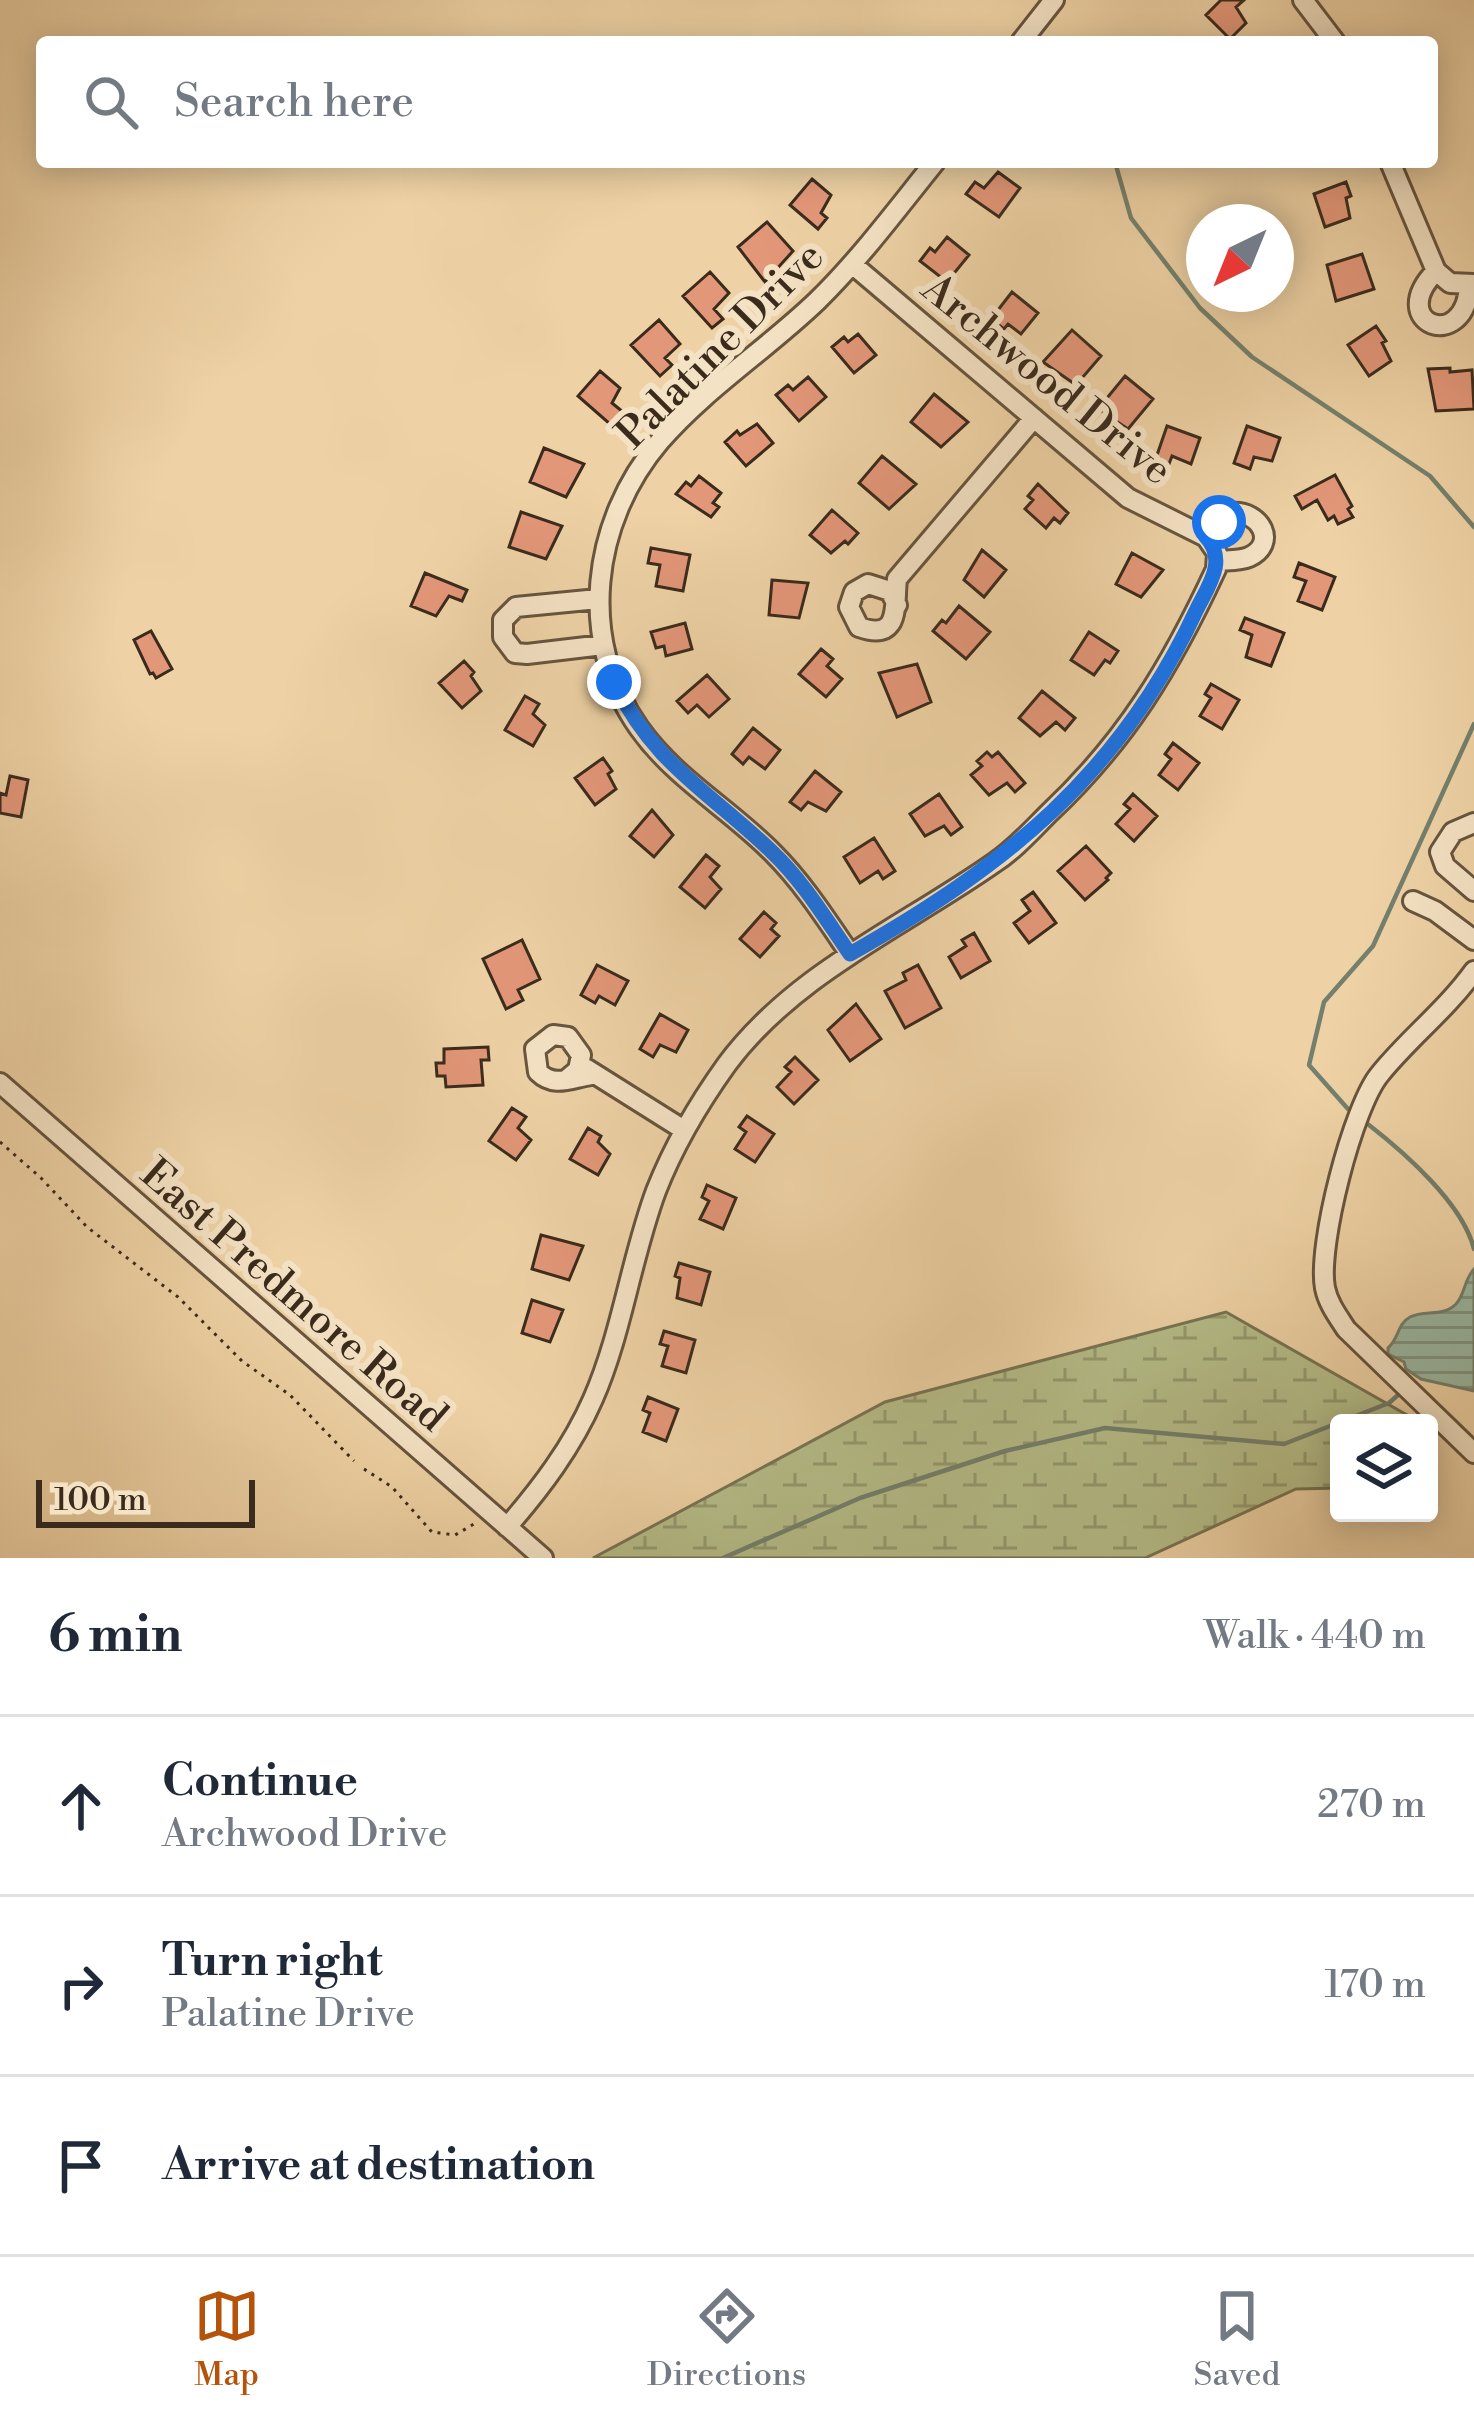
<!DOCTYPE html>
<meta charset="utf-8">
<style>
:root{--surface:#fff;--page:#f6f6f7;--text:#1f2937;--muted:#747a83;--line:#e0e1e3;--accent:#b45309}
body{margin:0;font-family:"Libre Bodoni",serif;background:var(--page);color:var(--text)}
.controls{position:absolute;right:36px;bottom:36px;display:grid;overflow:hidden;border-radius:12px;box-shadow:0 6px 30px #0003}
.controls button{width:108px;height:108px;display:grid;place-items:center;padding:0;border:0;border-bottom:3px solid var(--line);background:var(--surface);color:var(--text);font:60px sans-serif}
.compass{position:absolute;left:1186px;top:204px;width:108px;height:108px;border-radius:50%;background:var(--surface);box-shadow:0 6px 30px #0003;rotate:223deg}
.scale{position:absolute;left:36px;bottom:30px;width:219px;box-sizing:border-box;padding-left:12px;border:6px solid #3a2b1d;border-top:0;font-size:33px;line-height:42px;white-space:nowrap;color:#3a2b1d;-webkit-text-stroke:9px #f4e2c4;paint-order:stroke}
.stop{position:absolute;width:36px;height:36px;margin:-27px;border:9px solid #1a73e8;border-radius:50%;background:#fff}
.stop.end{background:#1a73e8;border-color:#fff;box-shadow:0 3px 12px #0008}
.list{margin:0;padding:0;list-style:none}
h2{display:flex;justify-content:space-between;align-items:center;height:156px;margin:0;padding:0 48px;font-size:51px}
h2 small{font-size:39px;font-weight:400;color:var(--muted)}
.list li{display:grid;grid-template-columns:78px 1fr auto;gap:36px;align-items:center;box-sizing:border-box;height:180px;padding:0 48px;border-top:3px solid var(--line)}
.list b{display:block;font-size:45px;white-space:nowrap}
.list p{margin:0;font-size:39px;white-space:nowrap;color:var(--muted)}
.list em{font-size:39px;font-style:normal;color:var(--muted)}
.icon{flex:none;width:66px;height:66px;fill:none;stroke:currentColor;stroke-width:2;stroke-linecap:round;stroke-linejoin:round}
.map{position:relative;flex:none;width:1474px;height:1558px;overflow:hidden}
.search{position:absolute;background:var(--surface);box-shadow:0 6px 30px #0003;left:36px;right:36px;top:36px;height:132px;display:flex;align-items:center;gap:30px;box-sizing:border-box;padding:0 42px;border-radius:12px;color:var(--muted);font-size:45px}
.sheet{height:696px;background:var(--surface)}
nav{display:flex;justify-content:space-around;align-items:center;box-sizing:border-box;height:168px;border-top:3px solid var(--line);background:var(--surface);font-size:33px;color:var(--muted)}
nav a{display:grid;justify-items:center;gap:6px}
nav .on{color:var(--accent)}
.map>svg:first-child{display:block}
.wetland{fill:url(#wetland-marsh);stroke:#787453;stroke-width:3}
.water{fill:url(#water-rules);stroke:#74806d;stroke-width:3}
.lines{fill:none;stroke-linecap:round;stroke-linejoin:round}
.stream{stroke:#74806d;stroke-width:4.5}
.building{fill:#e39779;stroke:#3a2b1d;stroke-width:3}
.minor-casing{stroke:#67553f;stroke-width:24}
.path{stroke:#3a2b1d;stroke-width:3;stroke-dasharray:3 6;stroke-linecap:butt}
.minor{stroke:#f4e2c4;stroke-width:18}
.route{stroke:#1a73e8;stroke-width:15}
.labels{text-anchor:middle;stroke-width:12;stroke-linejoin:round;paint-order:stroke}
.street-label{font-size:42px;fill:#3a2b1d;stroke:#f4e2c4}
</style>
<div class="map">
<svg width="1474" height="1558" viewBox="0 0 1474 1558">
<defs>
<pattern id="wetland-marsh" width="20" height="14" patternUnits="userSpaceOnUse" patternTransform="scale(3)"><rect width="20" height="14" fill="#b5bd89"/><path d="M1 5h8M5 5V1M11 12h8M15 12V8" fill="none" stroke="#949a6f"/></pattern>
<pattern id="water-rules" width="6" height="5" patternUnits="userSpaceOnUse" patternTransform="scale(3)"><rect width="6" height="5" fill="#9ab8a3"/><path d="M0 2.5h6" fill="none" stroke="#7f9684"/></pattern>
</defs>
<rect width="100%" height="100%" fill="#eed2a5"/>
<filter id="stains"><feTurbulence type="fractalNoise" baseFrequency=".00167" numOctaves="4"/><feColorMatrix values="0 0 0 0 .2 0 0 0 0 .09 0 0 0 0 .02 0 0 0 .5 -.17"/></filter>
<radialGradient id="worn" r=".72"><stop offset=".6" stop-color="#630" stop-opacity="0"/><stop offset="1" stop-color="#630" stop-opacity=".3"/></radialGradient>
<path class="wetland" d="M 1226,1312 L 1421,1423 L 1339,1423 L 1339,1488 L 1296,1489 L 1145,1558 L 593,1558 L 885,1402 Z"/>
<path class="water" d="M 1474,1269 L 1474,1391 L 1421,1379 L 1406,1369 L 1404,1362 L 1388,1354 L 1388,1348 C 1399,1339 1397,1324 1410,1317 C 1425,1309 1442,1318 1456,1304 C 1465,1294 1464,1280 1474,1269 Z"/>
<g class="lines">
<path class="stream" d="M 1115,162 L 1131,218 L 1200,308 L 1252,357 L 1430,476 L 1474,527
M 1348,1109 L 1309,1065 L 1324,1002 L 1373,946 L 1474,724
M 1369,1125 C 1405,1153 1463,1204 1474,1249
M 723,1558 L 860,1498 L 1005,1451 L 1105,1428 L 1284,1444 L 1389,1403 L 1398,1395"/>
</g>
<path class="building" d="M 1221,0 L 1244,0 L 1236,7 L 1246,23 L 1230,39 L 1206,15 Z
M 998,172 L 1020,188 L 999,217 L 966,194 L 975,182 L 984,188 Z
M 812,179 L 831,195 L 821,213 L 827,218 L 818,229 L 790,205 Z
M 1346,182 L 1351,196 L 1346,198 L 1350,218 L 1325,227 L 1314,194 Z
M 767,222 L 793,251 L 765,282 L 738,247 Z
M 947,237 L 969,255 L 947,282 L 920,261 L 930,248 L 935,252 Z
M 1362,254 L 1374,289 L 1336,301 L 1327,265 Z
M 710,272 L 729,293 L 714,309 L 723,319 L 712,328 L 683,296 Z
M 1012,292 L 1038,313 L 1021,334 L 1008,324 L 1004,329 L 991,319 Z
M 659,320 L 680,344 L 665,358 L 672,365 L 660,376 L 631,345 Z
M 1376,326 L 1386,341 L 1382,343 L 1391,361 L 1369,376 L 1348,345 Z
M 1072,330 L 1101,356 L 1076,385 L 1043,362 Z
M 858,334 L 876,355 L 854,373 L 832,347 L 844,337 L 848,342 Z
M 1450,368 L 1450,372 L 1472,370 L 1474,409 L 1436,411 L 1428,369 Z
M 600,371 L 620,388 L 612,403 L 623,412 L 611,425 L 578,396 Z
M 1125,376 L 1153,399 L 1128,429 L 1098,409 Z
M 808,377 L 826,397 L 799,421 L 776,395 L 788,385 L 793,390 Z
M 934,394 L 968,422 L 941,447 L 911,422 Z
M 757,424 L 773,443 L 746,466 L 725,442 L 737,431 L 740,435 Z
M 1167,426 L 1200,438 L 1191,464 L 1172,456 L 1169,464 L 1156,458 Z
M 1247,426 L 1280,438 L 1272,461 L 1254,457 L 1250,469 L 1234,463 Z
M 544,448 L 584,464 L 566,497 L 530,482 Z
M 882,456 L 916,484 L 889,509 L 859,483 Z
M 1335,475 L 1352,506 L 1348,509 L 1353,517 L 1338,524 L 1334,516 L 1328,520 L 1317,500 L 1302,509 L 1295,496 Z
M 699,476 L 721,493 L 713,503 L 719,507 L 711,517 L 676,494 L 686,482 L 691,486 Z
M 1038,484 L 1068,513 L 1060,523 L 1054,518 L 1046,528 L 1025,509 L 1033,500 L 1028,496 Z
M 832,510 L 858,533 L 848,544 L 845,541 L 831,553 L 810,535 Z
M 521,512 L 562,526 L 546,559 L 509,547 Z
M 651,548 L 690,555 L 683,591 L 656,586 L 660,565 L 648,563 Z
M 982,550 L 1006,570 L 984,597 L 964,580 Z
M 1132,553 L 1163,570 L 1141,597 L 1116,584 Z
M 1299,563 L 1335,577 L 1322,610 L 1298,601 L 1306,581 L 1294,577 Z
M 425,573 L 467,590 L 462,601 L 449,596 L 436,616 L 411,606 Z
M 772,580 L 808,583 L 799,618 L 769,615 Z
M 959,606 L 990,632 L 966,659 L 933,631 L 942,620 L 946,623 Z
M 1245,618 L 1284,633 L 1271,666 L 1246,657 L 1252,635 L 1240,630 Z
M 685,623 L 692,649 L 666,656 L 664,646 L 656,648 L 651,632 Z
M 151,631 L 172,669 L 156,678 L 153,673 L 150,674 L 134,640 Z
M 1089,632 L 1118,651 L 1110,663 L 1105,660 L 1094,675 L 1071,660 Z
M 821,649 L 833,659 L 827,666 L 842,679 L 826,697 L 799,674 Z
M 464,661 L 474,672 L 471,676 L 481,691 L 462,708 L 439,683 Z
M 917,664 L 931,702 L 897,717 L 879,673 Z
M 707,675 L 729,699 L 709,717 L 697,705 L 688,713 L 677,701 Z
M 1211,684 L 1239,700 L 1222,729 L 1200,716 L 1211,698 L 1205,694 Z
M 1042,691 L 1075,718 L 1065,730 L 1056,722 L 1040,736 L 1019,718 Z
M 525,696 L 539,704 L 533,714 L 545,725 L 533,746 L 505,730 Z
M 753,728 L 780,750 L 765,769 L 749,757 L 743,764 L 732,754 Z
M 1173,743 L 1199,763 L 1178,790 L 1159,775 L 1171,759 L 1165,754 Z
M 987,752 L 992,757 L 998,752 L 1025,783 L 1015,792 L 1007,783 L 989,795 L 971,775 L 982,766 L 977,761 Z
M 603,758 L 612,771 L 608,774 L 616,789 L 595,805 L 575,778 Z
M 815,771 L 841,792 L 826,811 L 808,802 L 801,810 L 790,802 Z
M 10,776 L 28,780 L 21,817 L 0,813 L 0,793 L 6,795 Z
M 939,794 L 962,827 L 951,835 L 944,826 L 925,836 L 910,814 Z
M 1133,794 L 1157,816 L 1134,841 L 1116,824 L 1130,809 L 1124,804 Z
M 652,810 L 673,835 L 654,857 L 630,836 Z
M 874,838 L 895,871 L 883,879 L 878,871 L 860,883 L 844,857 Z
M 1086,846 L 1111,873 L 1106,878 L 1108,880 L 1085,900 L 1058,871 Z
M 706,855 L 719,866 L 710,877 L 721,889 L 705,908 L 680,887 Z
M 1033,892 L 1056,923 L 1029,943 L 1014,923 L 1030,911 L 1022,900 Z
M 764,912 L 776,923 L 771,929 L 779,936 L 760,957 L 740,939 Z
M 974,933 L 990,961 L 961,978 L 949,957 L 966,946 L 962,940 Z
M 522,940 L 540,979 L 518,990 L 523,1000 L 506,1009 L 483,959 Z
M 597,965 L 628,981 L 615,1005 L 599,996 L 595,1003 L 581,995 Z
M 918,965 L 941,1008 L 905,1028 L 885,991 L 906,980 L 903,973 Z
M 856,1004 L 881,1039 L 850,1061 L 828,1030 Z
M 660,1014 L 688,1030 L 676,1052 L 660,1045 L 653,1057 L 640,1049 Z
M 488,1047 L 489,1060 L 481,1060 L 483,1085 L 446,1087 L 445,1076 L 437,1076 L 436,1063 L 444,1063 L 444,1049 Z
M 795,1057 L 818,1080 L 794,1104 L 777,1087 L 791,1072 L 785,1067 Z
M 512,1108 L 526,1117 L 518,1128 L 531,1140 L 516,1160 L 489,1141 Z
M 747,1116 L 774,1134 L 755,1162 L 735,1149 L 746,1132 L 739,1127 Z
M 588,1128 L 601,1136 L 598,1142 L 610,1154 L 598,1175 L 570,1159 Z
M 707,1185 L 736,1198 L 723,1229 L 700,1219 L 709,1201 L 702,1197 Z
M 541,1235 L 583,1246 L 569,1280 L 532,1269 Z
M 679,1263 L 710,1272 L 701,1305 L 677,1298 L 680,1278 L 675,1276 Z
M 532,1300 L 563,1310 L 550,1342 L 522,1333 Z
M 664,1331 L 695,1340 L 686,1373 L 662,1366 L 668,1346 L 660,1344 Z
M 648,1397 L 678,1409 L 666,1441 L 643,1432 L 650,1413 L 643,1410 Z"/>
<g class="lines">
<g class="minor-casing">
<path id="minor" d="M 1303,0 L 1335,42
M 1021,42 L 1054,0
M 1390,162 L 1436,271 L 1450,283 L 1474,284
M 1436,271 C 1384,324 1466,354 1469,285
M 1206,537 L 1231,513 C 1261,510 1278,544 1249,557 C 1240,561 1227,560 1217,561
M 598,599 L 516,607 L 503,620 L 503,637 L 515,653 L 527,654 L 603,645
M 897,605 L 890,591 L 868,584 L 854,592 L 849,607 L 859,627 C 901,642 894,606 897,579 L 1034,418
M 1474,823 L 1453,832 L 1440,852 L 1445,866 L 1474,891
M 1413,901 L 1435,911 L 1474,940
M 850,954 C 826,919 803,883 773,853 C 730,809 675,779 639,728 C 577,640 591,522 660,441 C 705,389 767,349 817,301 C 860,259 897,209 935,162
M 1474,971 C 1445,1011 1410,1037 1380,1074 C 1353,1106 1317,1246 1325,1288 C 1328,1303 1337,1315 1346,1329 L 1474,1453
M 587,1069 L 684,1130
M 566,1080 L 578,1070 L 581,1055 L 568,1037 L 553,1035 L 535,1049 L 538,1072 C 554,1088 571,1078 591,1075
M 0,1083 L 543,1558
M 507,1527 C 541,1488 572,1447 593,1399 C 622,1333 631,1258 656,1191 C 674,1145 699,1103 727,1064 C 795,973 903,927 994,863 C 1014,850 1031,831 1048,814 C 1126,741 1171,666 1216,569 L 1217,553 L 1206,537 L 1128,498 L 852,264"/>
</g>
<path class="path" d="M 0,1142 L 41,1178 L 87,1227 L 178,1297 L 242,1361 L 290,1395 L 354,1461
M 364,1469 L 392,1487 L 432,1532 L 455,1535 L 474,1524"/>
<use href="#minor" class="minor"/>
</g>
<g class="lines">
<path class="route" d="M 614,682 C 654,765 709,791 771,851 C 803,881 825,918 850,954 C 1005,866 1119,776 1196,611 C 1208,586 1228,561 1206,537 L 1219,522"/>
</g>
<g class="labels">
<g class="street-label">
<text transform="translate(719 344) rotate(-45)" y="15">Palatine Drive</text>
<text transform="translate(1048 378) rotate(39)" y="15">Archwood Drive</text>
<text transform="translate(295 1294) rotate(41)" y="15">East Predmore Road</text>
</g>
</g>
<rect width="100%" height="100%" filter="url(#stains)"/>
<rect width="100%" height="100%" fill="url(#worn)"/>
</svg>
<div class="controls">
<button><svg class="icon" aria-label="layers" viewBox="0 0 24 24"><path d="M12 4l9 5-9 5-9-5zM3 14l9 5 9-5"/></svg></button>
</div>
<svg class="compass" viewBox="-18 -18 36 36"><path d="M0-13l5 13h-10z" fill="#e53935"/><path d="M0 13l5-13h-10z" fill="#747a83"/></svg>
<div class="scale">100 m</div>
<div class="stop" style="left:1219px;top:522px"></div>
<div class="stop end" style="left:614px;top:682px"></div>
<div class="search"><svg class="icon" aria-label="search" viewBox="0 0 24 24"><circle cx="10" cy="10" r="6"/><path d="M15 15l6 6"/></svg>Search here</div>
</div>
<section class="sheet">
<h2>6 min<small>Walk · 440 m</small></h2>
<ul class="list">
<li><svg class="icon" aria-label="ahead" viewBox="0 0 24 24"><path d="M12 20V5M6 11l6-6 6 6"/></svg><div><b>Continue</b><p>Archwood Drive</p></div><em>270 m</em></li>
<li><svg class="icon" aria-label="right" viewBox="0 0 24 24"><path d="M7 20v-9h11M14 6l5 5-5 5"/></svg><div><b>Turn right</b><p>Palatine Drive</p></div><em>170 m</em></li>
<li><svg class="icon" aria-label="arrive" viewBox="0 0 24 24"><path d="M6 21V4h12l-3 4 3 4H6"/></svg><div><b>Arrive at destination</b></div></li>
</ul>
</section>
<nav>
<a class="on"><svg class="icon" aria-label="map" viewBox="0 0 24 24"><path d="M3 6l6-2 6 2 6-2v14l-6 2-6-2-6 2zM9 4v14M15 6v14"/></svg>Map</a>
<a><svg class="icon" aria-label="directions" viewBox="0 0 24 24"><path d="M12 3l9 9-9 9-9-9zM9 14v-3h6M13 9l2 2-2 2"/></svg>Directions</a>
<a><svg class="icon" aria-label="saved" viewBox="0 0 24 24"><path d="M7 4h10v16l-5-4-5 4z"/></svg>Saved</a>
</nav>
